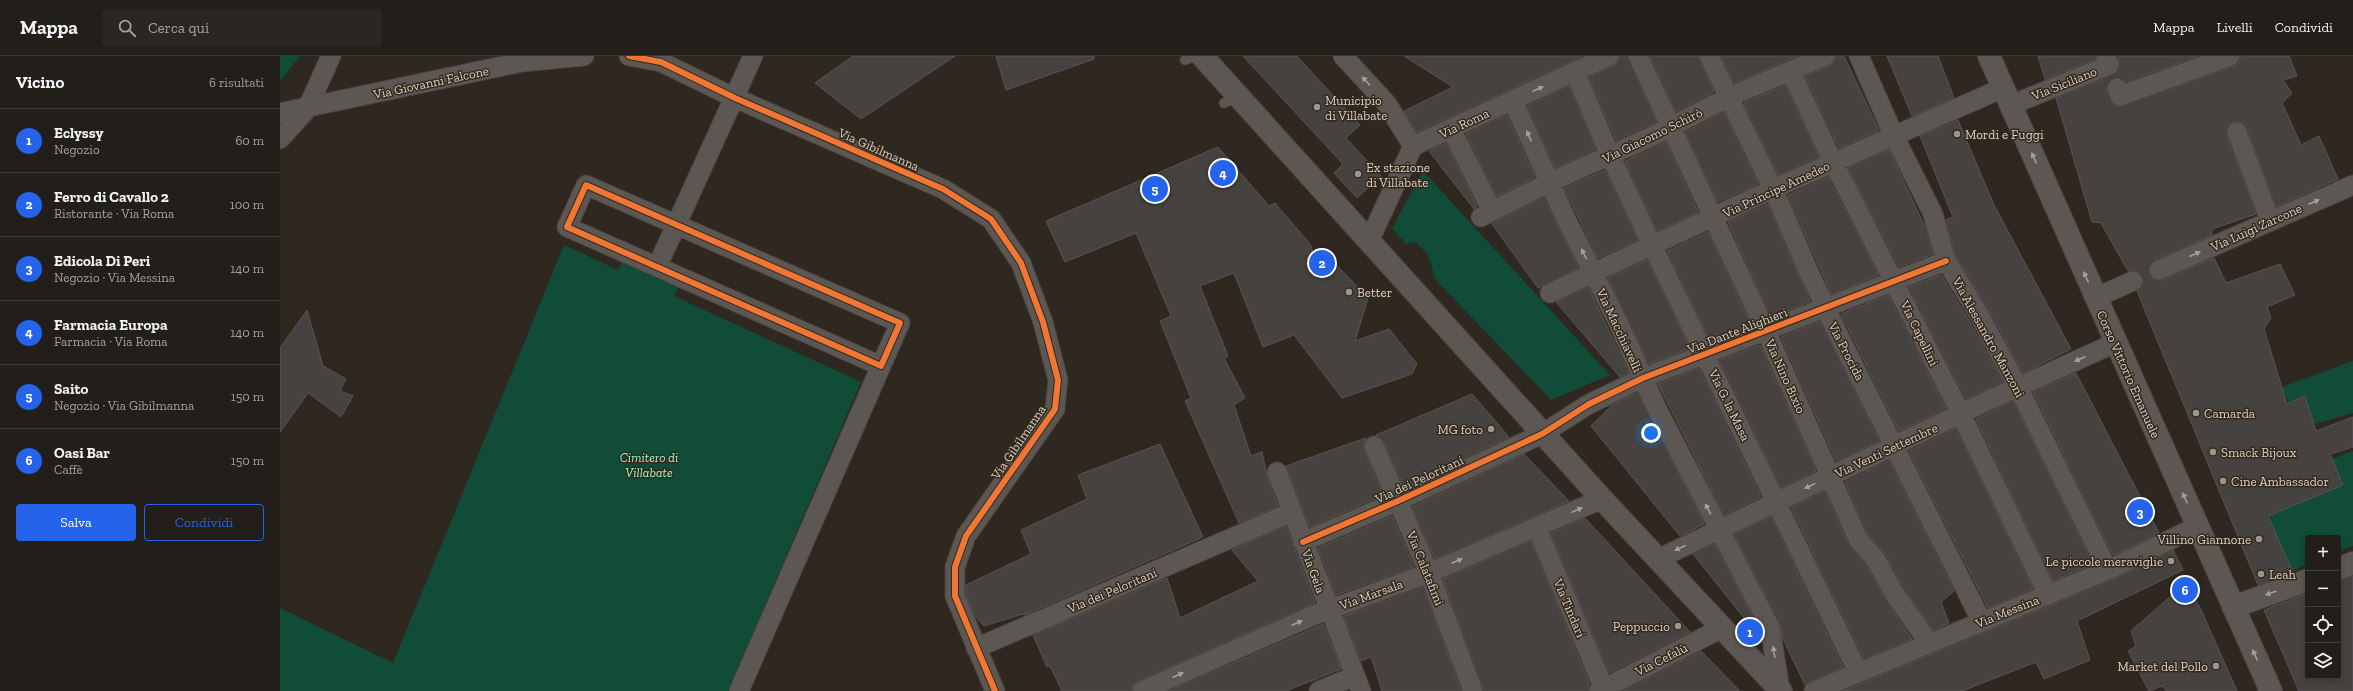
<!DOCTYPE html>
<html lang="it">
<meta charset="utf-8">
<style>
:root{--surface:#221e19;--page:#2a2722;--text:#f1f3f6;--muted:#a2a2a2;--line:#3f3c38;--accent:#2563eb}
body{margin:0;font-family:"Zilla Slab",serif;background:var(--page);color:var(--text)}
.controls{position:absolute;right:12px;bottom:12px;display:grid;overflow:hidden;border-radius:4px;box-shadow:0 2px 6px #0003}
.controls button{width:36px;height:36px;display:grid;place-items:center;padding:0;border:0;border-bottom:1px solid var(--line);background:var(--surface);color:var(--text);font:20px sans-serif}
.you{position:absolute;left:1371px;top:377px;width:14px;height:14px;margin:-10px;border:3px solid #fff;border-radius:50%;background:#1a73e8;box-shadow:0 0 0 6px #1a73e833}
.badge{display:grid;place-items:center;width:26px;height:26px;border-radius:50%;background:var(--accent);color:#fff;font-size:13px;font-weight:700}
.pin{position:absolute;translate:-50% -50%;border:2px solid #fff;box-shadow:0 1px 4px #0006}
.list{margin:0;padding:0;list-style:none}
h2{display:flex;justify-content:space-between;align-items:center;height:52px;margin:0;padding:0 16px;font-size:17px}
h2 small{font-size:13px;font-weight:400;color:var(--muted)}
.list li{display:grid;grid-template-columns:26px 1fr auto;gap:12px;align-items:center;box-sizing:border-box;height:64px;padding:0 16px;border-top:1px solid var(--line)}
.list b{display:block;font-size:15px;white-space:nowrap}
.list p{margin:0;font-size:13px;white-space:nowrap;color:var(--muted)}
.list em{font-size:13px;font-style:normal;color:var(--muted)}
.actions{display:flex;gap:8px;padding:12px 16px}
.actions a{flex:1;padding:9px 0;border:1px solid var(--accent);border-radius:4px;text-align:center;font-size:14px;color:var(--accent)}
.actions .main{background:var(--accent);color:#fff}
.icon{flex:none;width:22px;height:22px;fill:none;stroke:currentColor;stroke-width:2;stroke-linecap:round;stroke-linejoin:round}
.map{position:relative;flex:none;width:2073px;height:635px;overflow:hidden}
header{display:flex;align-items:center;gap:24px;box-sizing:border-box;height:56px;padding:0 20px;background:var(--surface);border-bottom:1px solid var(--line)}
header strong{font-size:19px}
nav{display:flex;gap:22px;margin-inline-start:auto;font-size:14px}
.search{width:280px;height:36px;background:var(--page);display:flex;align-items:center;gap:10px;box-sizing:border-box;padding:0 14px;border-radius:4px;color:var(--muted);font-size:15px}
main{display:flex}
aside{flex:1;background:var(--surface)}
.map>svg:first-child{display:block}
.green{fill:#104c37}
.building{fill:#464240;stroke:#595454}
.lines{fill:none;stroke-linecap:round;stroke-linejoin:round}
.street-tunnel{stroke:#48413a;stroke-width:19;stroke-dasharray:19 10;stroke-linecap:butt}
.lane-casing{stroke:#48433d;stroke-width:11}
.street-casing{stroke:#48433d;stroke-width:21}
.secondary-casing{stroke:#48433d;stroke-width:24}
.lane{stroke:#5c5752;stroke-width:9}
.street{stroke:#5c5752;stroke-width:19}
.secondary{stroke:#5c5752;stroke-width:22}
.cycleway-casing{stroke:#34291b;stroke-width:8}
.cycleway{stroke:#f07635;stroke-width:6}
.oneway{fill:#a6a099}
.poi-dot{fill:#9c968e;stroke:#34291b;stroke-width:1.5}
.labels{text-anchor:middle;stroke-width:3;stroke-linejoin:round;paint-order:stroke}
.street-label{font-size:13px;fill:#d8d1c9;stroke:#34291b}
.poi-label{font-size:13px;fill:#d8d1c9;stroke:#34291b;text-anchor:start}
.park-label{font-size:13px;font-style:italic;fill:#8cffce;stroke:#34291b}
</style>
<header>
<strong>Mappa</strong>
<div class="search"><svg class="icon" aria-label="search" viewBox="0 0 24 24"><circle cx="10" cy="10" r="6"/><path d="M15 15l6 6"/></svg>Cerca qui</div>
<nav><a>Mappa</a><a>Livelli</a><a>Condividi</a></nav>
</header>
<main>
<aside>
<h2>Vicino<small>6 risultati</small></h2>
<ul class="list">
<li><span class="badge">1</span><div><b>Eclyssy</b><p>Negozio</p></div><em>60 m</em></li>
<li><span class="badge">2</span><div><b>Ferro di Cavallo 2</b><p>Ristorante · Via Roma</p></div><em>100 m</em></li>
<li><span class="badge">3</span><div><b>Edicola Di Peri</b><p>Negozio · Via Messina</p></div><em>140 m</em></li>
<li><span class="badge">4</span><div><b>Farmacia Europa</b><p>Farmacia · Via Roma</p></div><em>140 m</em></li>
<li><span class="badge">5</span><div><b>Saito</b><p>Negozio · Via Gibilmanna</p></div><em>150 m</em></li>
<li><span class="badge">6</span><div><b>Oasi Bar</b><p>Caffè</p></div><em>150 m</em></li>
</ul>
<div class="actions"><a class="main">Salva</a><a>Condividi</a></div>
</aside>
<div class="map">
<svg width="2073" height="635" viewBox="0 0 2073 635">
<rect width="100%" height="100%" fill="#2e2821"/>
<path class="green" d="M 0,0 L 20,0 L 0,25 Z
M 1143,115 L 1330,319 L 1271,344 L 1156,224 L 1147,197 L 1135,186 L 1126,188 L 1112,172 Z
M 284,189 L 338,214 L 344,202 L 400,228 L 394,240 L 581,326 L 448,635 L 0,635 L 0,552 L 113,607 Z
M 2073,305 L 2073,357 L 2034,368 L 2025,340 L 2009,347 L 2002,331 Z
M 2073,395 L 2073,490 L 2058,496 L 2058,482 L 2028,482 L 2028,508 L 2012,515 L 1977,434 L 2009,451 L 2062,429 L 2052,403 Z"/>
<path class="building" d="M 573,0 L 675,0 L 581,63 L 535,27 Z
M 716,0 L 814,0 L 814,3 L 726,34 Z
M 963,0 L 1017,0 L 1080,69 L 1066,82 L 1101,120 L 1077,142 L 1054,117 L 1063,108 Z
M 1124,0 L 1303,0 L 1137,76 L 1124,55 L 1173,31 Z
M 1340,0 L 1347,0 L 1377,66 L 1336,84 L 1309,21 L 1334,10 L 1338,6 Z
M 1370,0 L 1418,0 L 1434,36 L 1396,56 Z
M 1441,0 L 1517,0 L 1454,27 Z
M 1556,0 L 1564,0 L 1599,74 L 1559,92 L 1525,20 L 1550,10 L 1554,6 Z
M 1607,0 L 1658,0 L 1674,42 L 1632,60 Z
M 1758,0 L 1815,0 L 1815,3 L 1765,23 Z
M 1838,0 L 1918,0 L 1846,26 L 1839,21 L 1833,22 L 1826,30 L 1827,35 L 1833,48 L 1839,51 L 1954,10 L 1959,7 L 1961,0 L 2009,0 L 2017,20 L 2003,24 L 2012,37 L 2002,47 L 2021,89 L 2039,80 L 2058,123 L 1996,151 L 1967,72 L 1959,65 L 1953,66 L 1946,74 L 1947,80 L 1976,158 L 1932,173 L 1932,179 L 1875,204 L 1868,212 L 1872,223 L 1883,224 L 1934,202 L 1946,227 L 2000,208 L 2015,239 L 1987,251 L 1991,262 L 1984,273 L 2007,348 L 2025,340 L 2036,375 L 2073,361 L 2073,391 L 2050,398 L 2063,429 L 1988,460 L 2013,516 L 1978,529 L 1857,235 L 1864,227 L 1863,220 L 1855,214 L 1848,215 L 1821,167 L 1812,166 L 1776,42 L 1833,19 L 1840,11 Z
M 1505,29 L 1539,101 L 1498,119 L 1464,47 Z
M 1289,30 L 1316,93 L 1275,112 L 1247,50 Z
M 1444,56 L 1478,128 L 1438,146 L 1405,76 Z
M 1227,59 L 1255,121 L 1217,141 L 1186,78 Z
M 1678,64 L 1714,149 L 1791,293 L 1743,317 L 1707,250 L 1676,201 L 1666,164 L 1673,161 L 1640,80 Z
M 1386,86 L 1418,156 L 1377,175 L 1345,105 Z
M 1166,87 L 1197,150 L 1194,153 L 1149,95 Z
M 938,91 L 989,150 L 995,147 L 1030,188 L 1034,198 L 1043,195 L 1088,242 L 1075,285 L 1109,273 L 1137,308 L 1132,318 L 1062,342 L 1014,279 L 983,291 L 954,217 L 920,230 L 948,300 L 944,302 L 965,342 L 954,349 L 971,400 L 982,396 L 987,420 L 998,450 L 959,467 L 905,345 L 911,342 L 880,265 L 891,260 L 856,177 L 785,206 L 766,165 Z
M 1609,94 L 1646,173 L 1653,198 L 1619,211 L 1568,112 Z
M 1325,114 L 1358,184 L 1318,202 L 1284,132 Z
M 1548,121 L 1598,219 L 1551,238 L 1508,139 Z
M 1264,141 L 1298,212 L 1258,232 L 1212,168 Z
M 1488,148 L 1530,246 L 1491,261 L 1448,166 Z
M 1428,176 L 1471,269 L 1430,284 L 1387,195 Z
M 1367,204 L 1410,292 L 1369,308 L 1328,222 Z
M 1661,219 L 1687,261 L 1723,326 L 1686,343 L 1629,231 Z
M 1308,231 L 1349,317 L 1340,321 L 1276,246 Z
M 1608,239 L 1666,353 L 1619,375 L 1561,258 Z
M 27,254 L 43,310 L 66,323 L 60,335 L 73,340 L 61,361 L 28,337 L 0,376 L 0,292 Z
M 1540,265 L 1599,385 L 1556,405 L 1501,281 Z
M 1480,289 L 1536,415 L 1501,432 L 1440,304 Z
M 1419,312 L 1481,441 L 1444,459 L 1378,328 Z
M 1796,317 L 1879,477 L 1833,499 L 1753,336 Z
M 1358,337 L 1424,468 L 1400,480 L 1311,370 L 1332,349 Z
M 1192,338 L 1229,381 L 1123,430 L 1104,386 L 1096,379 Z
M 1733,345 L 1813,508 L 1773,525 L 1696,363 Z
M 1676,372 L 1753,533 L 1708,552 L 1629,395 Z
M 1086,382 L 1083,388 L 1084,394 L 1103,439 L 1030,471 L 1006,410 Z
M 880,388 L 923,481 L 744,559 L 743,558 L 704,570 L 695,560 L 686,538 L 686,529 L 751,498 L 741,474 L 807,443 L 798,419 Z
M 1244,398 L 1289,445 L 1155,503 L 1132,451 Z
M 1609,404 L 1674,535 L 1661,546 L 1669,567 L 1653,574 L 1623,531 L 1606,499 L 1587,477 L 1565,426 Z
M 1545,435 L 1568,488 L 1587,510 L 1605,543 L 1632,583 L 1584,603 L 1511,451 Z
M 1112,460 L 1134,511 L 1056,539 L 1038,492 Z
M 1491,461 L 1563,611 L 1525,629 L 1503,583 L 1500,566 L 1454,478 Z
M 1305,462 L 1410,576 L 1329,617 L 1271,477 Z
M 1006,470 L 1035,547 L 858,625 L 853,629 L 851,635 L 782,635 L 770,610 L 767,611 L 753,579 L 887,522 L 900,562 L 978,525 L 952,494 Z
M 1251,485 L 1310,629 L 1308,635 L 1204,635 L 1163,523 Z
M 1435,488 L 1479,574 L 1480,582 L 1413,498 Z
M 1893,494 L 1903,514 L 1797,565 L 1810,604 L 1764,623 L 1756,606 L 1682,635 L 1563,635 L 1832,524 Z
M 2073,520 L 2073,635 L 2019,635 L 1984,554 L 2028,537 L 2028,620 L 2058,620 L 2058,525 Z
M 1907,526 L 1922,556 L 1957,635 L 1887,635 L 1882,630 L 1869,635 L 1848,595 L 1856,590 L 1851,575 Z
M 1143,531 L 1181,635 L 1102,635 L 1091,601 L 1081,605 L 1064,560 Z
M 1043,568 L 1061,613 L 1006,635 L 889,635 Z
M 1421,595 L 1460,635 L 1343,635 Z"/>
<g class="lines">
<path class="street-tunnel" d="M 1831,15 L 1837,32
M 1853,225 L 1879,214"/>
<g class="lane-casing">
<path id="lane" d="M 905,4 L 915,0
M 944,47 L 959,41"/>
</g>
<g class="street-casing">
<path id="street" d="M 349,0 L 381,6 L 455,42 L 663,133 L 711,163 L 741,207 L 763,266 L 778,324 L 775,353 L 686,480 L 675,511 L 675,540 L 715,635
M 1063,0 L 1107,48 L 1133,90
M 1358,0 L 1486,275 L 1578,483 L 1596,504 L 1614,537 L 1649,587
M 1429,0 L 1499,146 L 1530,219 L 1560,282 L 1702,566
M 1579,0 L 1614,80 L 1653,158 L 1666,205 L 1697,255 L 1738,331 L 1828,514
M 1295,16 L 1330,99 L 1372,189 L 1578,616
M 1511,16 L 1553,106 L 1681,358 L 1768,539
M 1837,32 L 1840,40 L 1950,0
M 1233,45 L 1287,165 L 1338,266 L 1376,351 L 1490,571 L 1500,634
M 1731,49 L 1829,9 L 1826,0
M 0,57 L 242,6 L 304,0
M 1171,73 L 1212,155
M 1957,76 L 1990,165
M 0,83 L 27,53 L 51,0
M 306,129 L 620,267 L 601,310 L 287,171 Z
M 1201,161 L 1270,126 L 1375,79 L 1449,41 L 1545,0
M 1089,185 L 1133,90 L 1329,0
M 377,211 L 473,0
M 1879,214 L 2073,129
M 1270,237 L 1493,133 L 1723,32
M 1815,242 L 1853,225
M 1094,390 L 1149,517 L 1193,635
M 997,416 L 1081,635
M 1257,472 L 1324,633
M 1023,486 L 1118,445 L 1262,378 L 1309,348 L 1363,322 L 1666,205
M 1378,503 L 1705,346 L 1835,287
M 696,592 L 1012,456
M 459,635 L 601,310
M 862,635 L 1032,560 L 1149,517 L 1322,443
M 1039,635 L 1075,620
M 1319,635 L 1442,572
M 1534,635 L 1828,514 L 1918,470"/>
</g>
<g class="secondary-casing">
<path id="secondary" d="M 922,0 L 1322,443 L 1501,635
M 1709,0 L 1991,635
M 2058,513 L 2073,507
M 1953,551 L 2028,524"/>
</g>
<use href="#lane" class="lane"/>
<use href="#street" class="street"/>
<use href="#secondary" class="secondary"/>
<g class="cycleway-casing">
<path id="cycleway" d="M 349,0 L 381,6 L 455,42 L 663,133 L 711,163 L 741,207 L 763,266 L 778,324 L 775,353 L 686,480 L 675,511 L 675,540 L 715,635
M 306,129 L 620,267 L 601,310 L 287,171 Z
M 1023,486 L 1118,445 L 1262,378 L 1309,348 L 1363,322 L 1666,205"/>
</g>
<use href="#cycleway" class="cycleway"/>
</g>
<defs><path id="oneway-solid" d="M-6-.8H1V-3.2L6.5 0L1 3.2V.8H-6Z"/></defs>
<g class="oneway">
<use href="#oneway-solid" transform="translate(1086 25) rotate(-132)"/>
<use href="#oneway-solid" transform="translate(1258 33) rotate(-25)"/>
<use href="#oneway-solid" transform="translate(1249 80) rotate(-114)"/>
<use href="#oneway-solid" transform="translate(1754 102) rotate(-114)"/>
<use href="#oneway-solid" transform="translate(2034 146) rotate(-24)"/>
<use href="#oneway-solid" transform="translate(1304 198) rotate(-117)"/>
<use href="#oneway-solid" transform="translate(1915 198) rotate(-24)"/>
<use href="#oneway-solid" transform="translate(1806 221) rotate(-114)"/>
<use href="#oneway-solid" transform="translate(1800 303) rotate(156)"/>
<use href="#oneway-solid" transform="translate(1530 430) rotate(154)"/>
<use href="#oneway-solid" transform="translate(1905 442) rotate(-114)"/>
<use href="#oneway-solid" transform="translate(1428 453) rotate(-118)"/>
<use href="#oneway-solid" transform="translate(1297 454) rotate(-24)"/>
<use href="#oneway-solid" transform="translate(1400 492) rotate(155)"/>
<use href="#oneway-solid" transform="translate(1177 505) rotate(-23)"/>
<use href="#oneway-solid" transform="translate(1991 537) rotate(160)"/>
<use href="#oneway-solid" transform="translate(1017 567) rotate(-24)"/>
<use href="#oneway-solid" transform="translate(1494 596) rotate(-99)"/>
<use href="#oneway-solid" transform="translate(1975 599) rotate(-114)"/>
<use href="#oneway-solid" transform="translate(898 619) rotate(-24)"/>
</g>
<g class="poi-dot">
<circle cx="1037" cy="51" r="4"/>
<circle cx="1677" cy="78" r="4"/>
<circle cx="1078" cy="118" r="4"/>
<circle cx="1069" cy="236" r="4"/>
<circle cx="1916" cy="357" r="4"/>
<circle cx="1211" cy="373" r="4"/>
<circle cx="1933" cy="396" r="4"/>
<circle cx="1943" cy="425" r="4"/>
<circle cx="1979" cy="483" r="4"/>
<circle cx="1891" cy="505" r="4"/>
<circle cx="1981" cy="518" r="4"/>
<circle cx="1398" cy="570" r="4"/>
<circle cx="1936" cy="610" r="4"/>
</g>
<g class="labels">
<g class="street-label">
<text transform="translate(151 26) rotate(-12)" y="5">Via Giovanni Falcone</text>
<text transform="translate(1784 27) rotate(-22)" y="5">Via Siciliano</text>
<text transform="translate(1184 67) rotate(-25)" y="5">Via Roma</text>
<text transform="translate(1372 79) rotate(-26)" y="5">Via Giacomo Schirò</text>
<text transform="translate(599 93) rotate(24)" y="5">Via Gibilmanna</text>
<text transform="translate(1496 133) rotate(-25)" y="5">Via Principe Amedeo</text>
<text transform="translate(1976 171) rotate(-24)" y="5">Via Luigi Zarcone</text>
<text transform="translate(1340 274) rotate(65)" y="5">Via Macchiavelli</text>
<text transform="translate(1457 274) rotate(-21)" y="5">Via Dante Alighieri</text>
<text transform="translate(1640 277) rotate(64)" y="5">Via Capellini</text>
<text transform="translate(1709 281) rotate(61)" y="5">Via Alessandro Manzoni</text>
<text transform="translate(1567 295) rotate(63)" y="5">Via Procida</text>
<text transform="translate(1849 318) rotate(66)" y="5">Corso Vittorio Emanuele</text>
<text transform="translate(1506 320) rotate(66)" y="5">Via Nino Bixio</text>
<text transform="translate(1450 349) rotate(64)" y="5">Via G. la Masa</text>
<text transform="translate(738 386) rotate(-56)" y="5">Via Gibilmanna</text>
<text transform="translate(1606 394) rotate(-25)" y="5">Via Venti Settembre</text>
<text transform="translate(1139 423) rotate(-25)" y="5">Via dei Peloritani</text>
<text transform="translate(1146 512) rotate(68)" y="5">Via Calatafimi</text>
<text transform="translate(1034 515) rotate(70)" y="5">Via Gela</text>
<text transform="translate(832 534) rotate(-23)" y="5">Via dei Peloritani</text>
<text transform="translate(1091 538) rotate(-20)" y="5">Via Marsala</text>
<text transform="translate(1290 552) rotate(67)" y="5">Via Tindari</text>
<text transform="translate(1727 555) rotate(-22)" y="5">Via Messina</text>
<text transform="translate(1381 603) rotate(-27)" y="5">Via Cefalù</text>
</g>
<g class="poi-label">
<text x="1045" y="49">Municipio<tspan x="1045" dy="15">di Villabate</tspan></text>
<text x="1685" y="83">Mordi e Fuggi</text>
<text x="1086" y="116">Ex stazione<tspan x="1086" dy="15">di Villabate</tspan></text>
<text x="1077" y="241">Better</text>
<text x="1924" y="362">Camarda</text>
<text x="1203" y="378" text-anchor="end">MG foto</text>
<text x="1941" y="401">Smack Bijoux</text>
<text x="1951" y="430">Cine Ambassador</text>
<text x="1971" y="488" text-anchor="end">Villino Giannone</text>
<text x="1883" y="510" text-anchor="end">Le piccole meraviglie</text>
<text x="1989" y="523">Leah</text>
<text x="1390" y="575" text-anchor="end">Peppuccio</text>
<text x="1928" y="615" text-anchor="end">Market del Pollo</text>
</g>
<g class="park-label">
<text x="369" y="406">Cimitero di<tspan x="369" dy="15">Villabate</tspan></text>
</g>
</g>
</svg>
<div class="controls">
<button>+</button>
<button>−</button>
<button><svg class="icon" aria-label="locate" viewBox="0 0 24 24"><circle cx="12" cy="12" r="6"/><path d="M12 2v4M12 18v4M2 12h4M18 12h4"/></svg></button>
<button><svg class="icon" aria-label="layers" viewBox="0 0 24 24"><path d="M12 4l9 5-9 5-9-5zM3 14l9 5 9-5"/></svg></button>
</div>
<div class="you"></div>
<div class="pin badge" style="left:1470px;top:576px">1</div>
<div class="pin badge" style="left:1042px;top:207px">2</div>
<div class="pin badge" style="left:1860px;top:456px">3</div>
<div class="pin badge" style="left:943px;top:117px">4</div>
<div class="pin badge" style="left:875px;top:133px">5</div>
<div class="pin badge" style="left:1905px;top:534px">6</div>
</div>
</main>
